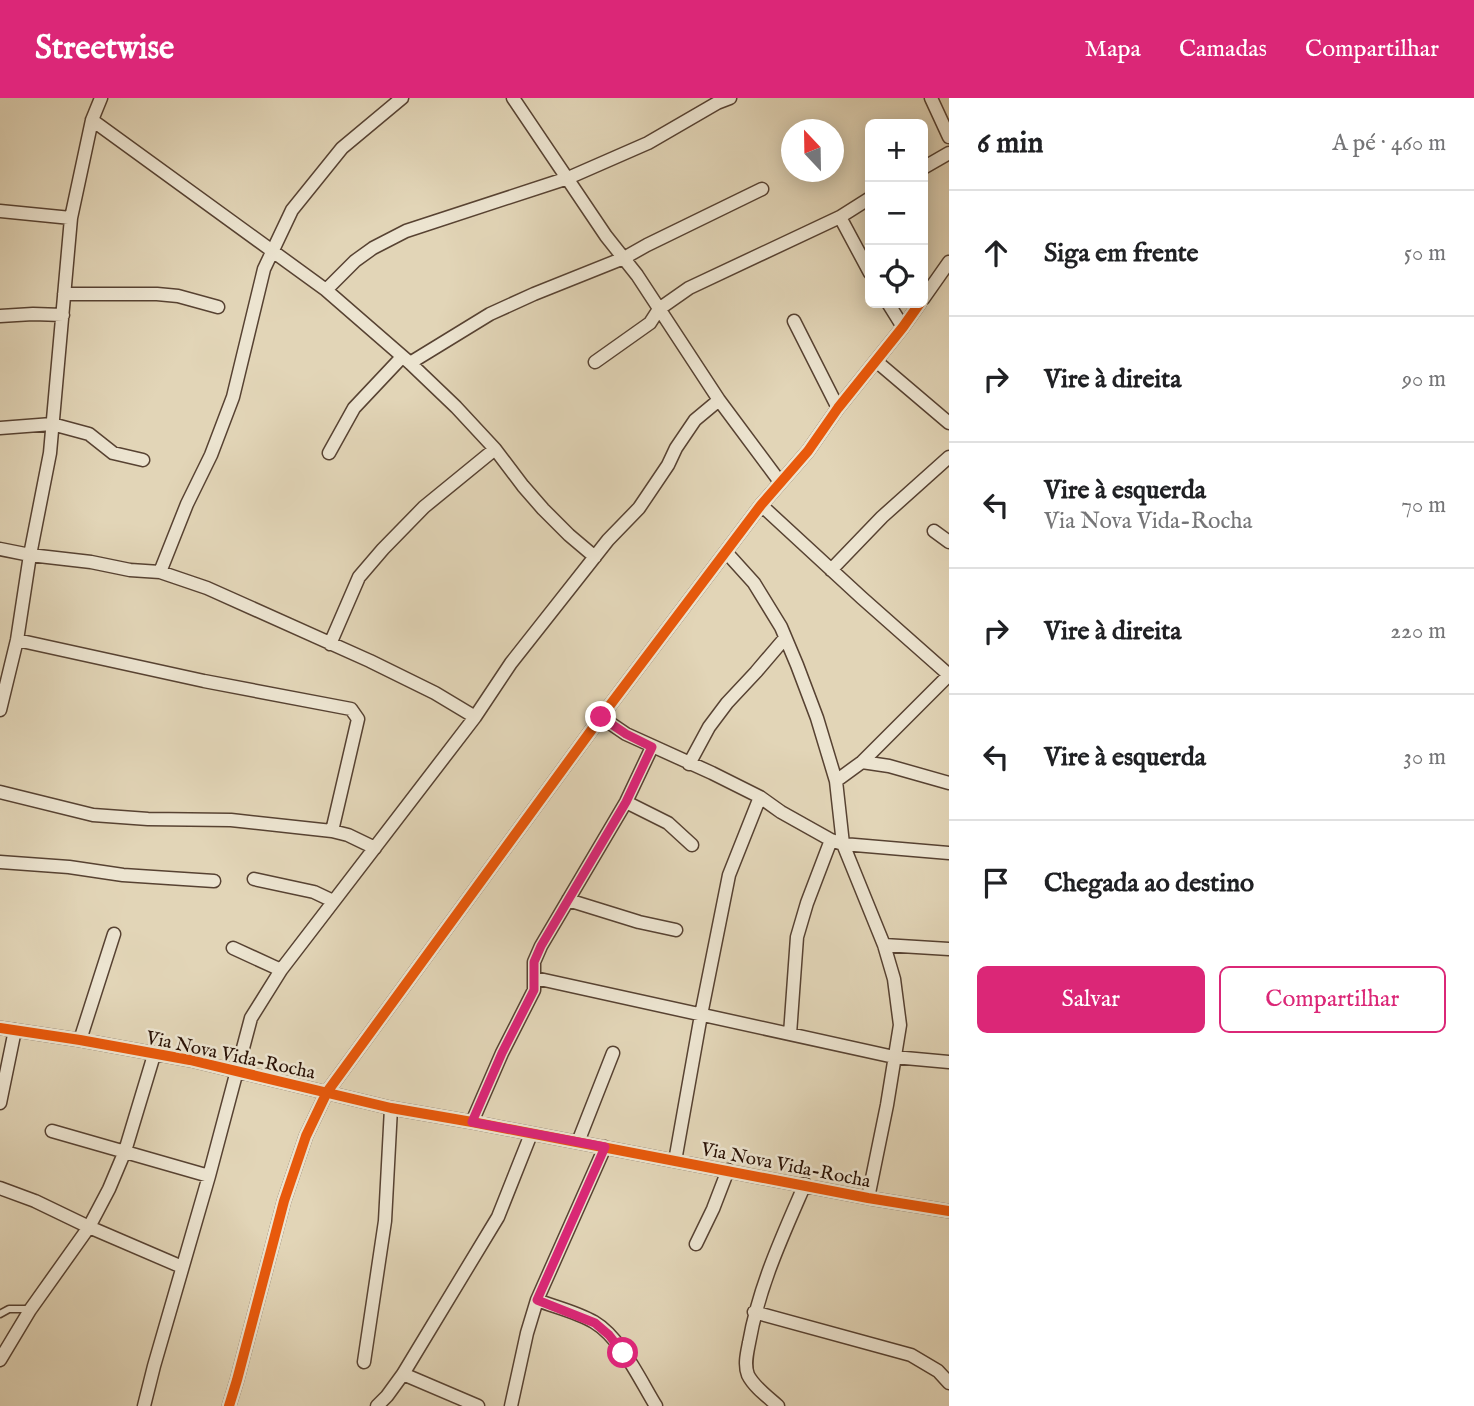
<!DOCTYPE html>
<html lang="pt">
<meta charset="utf-8">
<style>
:root{--surface:#fff;--page:#f2f2f2;--text:#202124;--muted:#757577;--line:#e0e0e0;--accent:#db2777}
body{margin:0;font-family:"IM FELL English",serif;background:var(--page);color:var(--text)}
.controls{position:absolute;right:21px;top:21px;display:grid;overflow:hidden;border-radius:10px;box-shadow:0 4px 18px #0003}
.controls button{width:63px;height:63px;display:grid;place-items:center;padding:0;border:0;border-bottom:2px solid var(--line);background:var(--surface);color:var(--text);font:35px sans-serif}
.compass{position:absolute;left:781px;top:21px;width:63px;height:63px;border-radius:50%;background:var(--surface);box-shadow:0 4px 18px #0003;rotate:338deg}
.stop{position:absolute;width:21px;height:21px;margin:-16px;border:5px solid #db2777;border-radius:50%;background:#fff}
.stop.end{background:#db2777;border-color:#fff;box-shadow:0 2px 7px #0008}
.list{margin:0;padding:0;list-style:none}
h2{display:flex;justify-content:space-between;align-items:center;height:91px;margin:0;padding:0 28px;font-size:30px}
h2 small{font-size:23px;font-weight:400;color:var(--muted)}
.list li{display:grid;grid-template-columns:46px 1fr auto;gap:21px;align-items:center;box-sizing:border-box;height:126px;padding:0 28px;border-top:2px solid var(--line)}
.list b{display:block;font-size:26px;white-space:nowrap}
.list p{margin:0;font-size:23px;white-space:nowrap;color:var(--muted)}
.list em{font-size:23px;font-style:normal;color:var(--muted)}
.actions{display:flex;gap:14px;padding:21px 28px}
.actions a{flex:1;padding:16px 0;border:2px solid var(--accent);border-radius:10px;text-align:center;font-size:24px;color:var(--accent)}
.actions .main{background:var(--accent);color:#fff}
.icon{flex:none;width:38px;height:38px;fill:none;stroke:currentColor;stroke-width:2;stroke-linecap:round;stroke-linejoin:round}
.map{position:relative;flex:none;width:949px;height:1308px;overflow:hidden}
header{display:flex;align-items:center;gap:42px;box-sizing:border-box;height:98px;padding:0 35px;background:var(--accent);color:#fff}
header strong{font-size:33px}
nav{display:flex;gap:38px;margin-inline-start:auto;font-size:24px}
main{display:flex}
aside{flex:1;background:var(--surface)}
.map>svg:first-child{display:block}
.lines{fill:none;stroke-linecap:round;stroke-linejoin:round}
.service-casing{stroke:#574232;stroke-width:9}
.minor-casing{stroke:#574232;stroke-width:15}
.service{stroke:#ece4d0;stroke-width:6}
.minor{stroke:#ece4d0;stroke-width:12}
.cycleway-casing{stroke:#ece4d0;stroke-width:15}
.cycleway{stroke:#e8590c;stroke-width:10}
.route{stroke:#db2777;stroke-width:9}
.labels{text-anchor:middle;stroke-width:5;stroke-linejoin:round;paint-order:stroke}
.street-label{font-size:19px;fill:#291105;stroke:#ece4d0}
</style>
<header>
<strong>Streetwise</strong>
<nav><a>Mapa</a><a>Camadas</a><a>Compartilhar</a></nav>
</header>
<main>
<div class="map">
<svg width="949" height="1308" viewBox="0 0 949 1308">
<rect width="100%" height="100%" fill="#e2d5b7"/>
<filter id="stains"><feTurbulence type="fractalNoise" baseFrequency=".00286" numOctaves="4"/><feColorMatrix values="0 0 0 0 .2 0 0 0 0 .09 0 0 0 0 .02 0 0 0 .5 -.17"/></filter>
<radialGradient id="worn" r=".72"><stop offset=".6" stop-color="#630" stop-opacity="0"/><stop offset="1" stop-color="#630" stop-opacity=".3"/></radialGradient>
<g class="lines">
<g class="service-casing">
<path id="service" d="M 0,1216 L 9,1211 L 29,1211"/>
</g>
<g class="minor-casing">
<path id="minor" d="M 513,0 L 606,138 L 637,177 L 719,302 L 780,384
M 931,0 L 949,39
M 92,22 L 326,192 L 410,265 L 456,309 L 495,351 L 523,388 L 543,411 L 569,437 L 595,459
M 923,70 L 949,55
M 0,113 L 71,120
M 840,119 L 870,175
M 326,192 L 355,163 L 373,150 L 406,133 L 568,80 L 648,45 L 717,5 L 730,0
M 64,196 L 157,196 L 178,198 L 218,209
M 923,201 L 949,164
M 888,205 L 903,229
M 0,218 L 33,216 L 63,217
M 794,223 L 838,310
M 876,263 L 949,325
M 595,264 L 650,225 L 659,211 L 689,190 L 840,119 L 870,100
M 410,265 L 490,216 L 534,196 L 624,160 L 647,147 L 762,91
M 0,330 L 52,326 L 89,336 L 113,355 L 143,362
M 329,355 L 354,310 L 402,259
M 761,407 L 862,500 L 949,577
M 934,433 L 949,444
M 0,451 L 30,457 L 91,464 L 130,472 L 160,474 L 207,490 L 370,563 L 435,595 L 475,619
M 726,454 L 754,485 L 781,529 L 797,567 L 817,620 L 836,683 L 843,746 L 884,847 L 894,881 L 900,927 L 887,1007 L 868,1100
M 831,472 L 882,419 L 949,359
M 160,474 L 187,406 L 211,357 L 233,299 L 264,171 L 292,112 L 342,50 L 402,0
M 17,542 L 204,583 L 351,611 L 358,621 L 332,733
M 330,546 L 359,479 L 383,451 L 424,409 L 495,351
M 0,612 L 17,542 L 30,457 L 50,355 L 71,120 L 92,22 L 101,0
M 601,619 L 626,636 L 712,675 L 760,699 L 781,714 L 831,742 L 843,746 L 949,755
M 862,664 L 889,668 L 949,685
M 689,666 L 709,629 L 727,605 L 756,574 L 785,540
M 836,683 L 862,664 L 949,577
M 0,694 L 93,717 L 148,721 L 231,722 L 332,733 L 348,737 L 375,750
M 626,704 L 668,725 L 692,747
M 0,764 L 69,769 L 123,777 L 214,783
M 254,781 L 314,794 L 333,803
M 568,802 L 639,824 L 676,832
M 884,847 L 949,851
M 233,850 L 281,872
M 535,880 L 894,959 L 949,964
M 0,930 L 80,942 L 190,962 L 391,1010 L 472,1024 L 868,1100 L 949,1113
M 790,936 L 797,839 L 807,805 L 831,742
M 80,942 L 114,836
M 0,1005 L 15,932
M 472,1024 L 502,955 L 534,892 L 534,864 L 541,848 L 626,704 L 652,649
M 52,1033 L 209,1078
M 578,1044 L 613,955
M 675,1063 L 701,917 L 729,777 L 760,699
M 0,1090 L 35,1103 L 89,1129 L 182,1169
M 696,1146 L 713,1111 L 728,1072
M 537,1202 C 555,1209 577,1214 594,1224 C 621,1240 640,1282 656,1308
M 754,1214 L 911,1257 L 938,1273 L 949,1285
M 0,1262 L 30,1212 L 89,1129 L 109,1091 L 125,1053 L 154,957
M 364,1264 L 385,1123 L 391,1010
M 403,1276 L 478,1308
M 144,1308 L 154,1268 L 209,1078 L 251,920 L 281,872 L 475,619 L 511,565 L 608,442 L 639,410 L 668,367 L 676,350 L 695,322 L 719,302
M 229,1308 L 237,1282 L 284,1103 L 306,1038 L 327,994 L 601,619 L 761,407 L 808,353 L 838,310 L 903,229 L 920,205
M 377,1308 L 387,1298 L 403,1276 L 498,1119 L 531,1036
M 511,1308 L 527,1235 L 537,1202 L 605,1049
M 778,1308 C 768,1299 754,1289 748,1277 C 744,1267 747,1255 749,1245 C 759,1188 782,1139 805,1086"/>
</g>
<use href="#service" class="service"/>
<use href="#minor" class="minor"/>
<g class="cycleway-casing">
<path id="cycleway" d="M 0,930 L 80,942 L 190,962 L 391,1010 L 472,1024 L 868,1100 L 949,1113
M 229,1308 L 237,1282 L 284,1103 L 306,1038 L 327,994 L 601,619 L 761,407 L 808,353 L 838,310 L 903,229 L 920,205"/>
</g>
<use href="#cycleway" class="cycleway"/>
</g>
<g class="lines">
<path class="route" d="M 601,619 L 626,636 L 652,649 L 626,704 L 541,848 L 534,864 L 534,892 L 502,955 L 472,1024 L 605,1049 L 537,1202 L 595,1225 L 609,1237 L 623,1255"/>
</g>
<g class="labels">
<g class="street-label">
<text transform="translate(231 956) rotate(12)" y="7">Via Nova Vida-Rocha</text>
<text transform="translate(786 1066) rotate(11)" y="7">Via Nova Vida-Rocha</text>
</g>
</g>
<rect width="100%" height="100%" filter="url(#stains)"/>
<rect width="100%" height="100%" fill="url(#worn)"/>
</svg>
<div class="controls">
<button>+</button>
<button>−</button>
<button><svg class="icon" aria-label="locate" viewBox="0 0 24 24"><circle cx="12" cy="12" r="6"/><path d="M12 2v4M12 18v4M2 12h4M18 12h4"/></svg></button>
</div>
<svg class="compass" viewBox="-18 -18 36 36"><path d="M0-13l5 13h-10z" fill="#e53935"/><path d="M0 13l5-13h-10z" fill="#757577"/></svg>
<div class="stop" style="left:623px;top:1255px"></div>
<div class="stop end" style="left:601px;top:619px"></div>
</div>
<aside>
<h2>6 min<small>A pé · 460 m</small></h2>
<ul class="list">
<li><svg class="icon" aria-label="ahead" viewBox="0 0 24 24"><path d="M12 20V5M6 11l6-6 6 6"/></svg><div><b>Siga em frente</b></div><em>50 m</em></li>
<li><svg class="icon" aria-label="right" viewBox="0 0 24 24"><path d="M7 20v-9h11M14 6l5 5-5 5"/></svg><div><b>Vire à direita</b></div><em>90 m</em></li>
<li><svg class="icon" aria-label="left" viewBox="0 0 24 24"><path d="M17 20v-9H6M10 6l-5 5 5 5"/></svg><div><b>Vire à esquerda</b><p>Via Nova Vida-Rocha</p></div><em>70 m</em></li>
<li><svg class="icon" aria-label="right" viewBox="0 0 24 24"><path d="M7 20v-9h11M14 6l5 5-5 5"/></svg><div><b>Vire à direita</b></div><em>220 m</em></li>
<li><svg class="icon" aria-label="left" viewBox="0 0 24 24"><path d="M17 20v-9H6M10 6l-5 5 5 5"/></svg><div><b>Vire à esquerda</b></div><em>30 m</em></li>
<li><svg class="icon" aria-label="arrive" viewBox="0 0 24 24"><path d="M6 21V4h12l-3 4 3 4H6"/></svg><div><b>Chegada ao destino</b></div></li>
</ul>
<div class="actions"><a class="main">Salvar</a><a>Compartilhar</a></div>
</aside>
</main>
